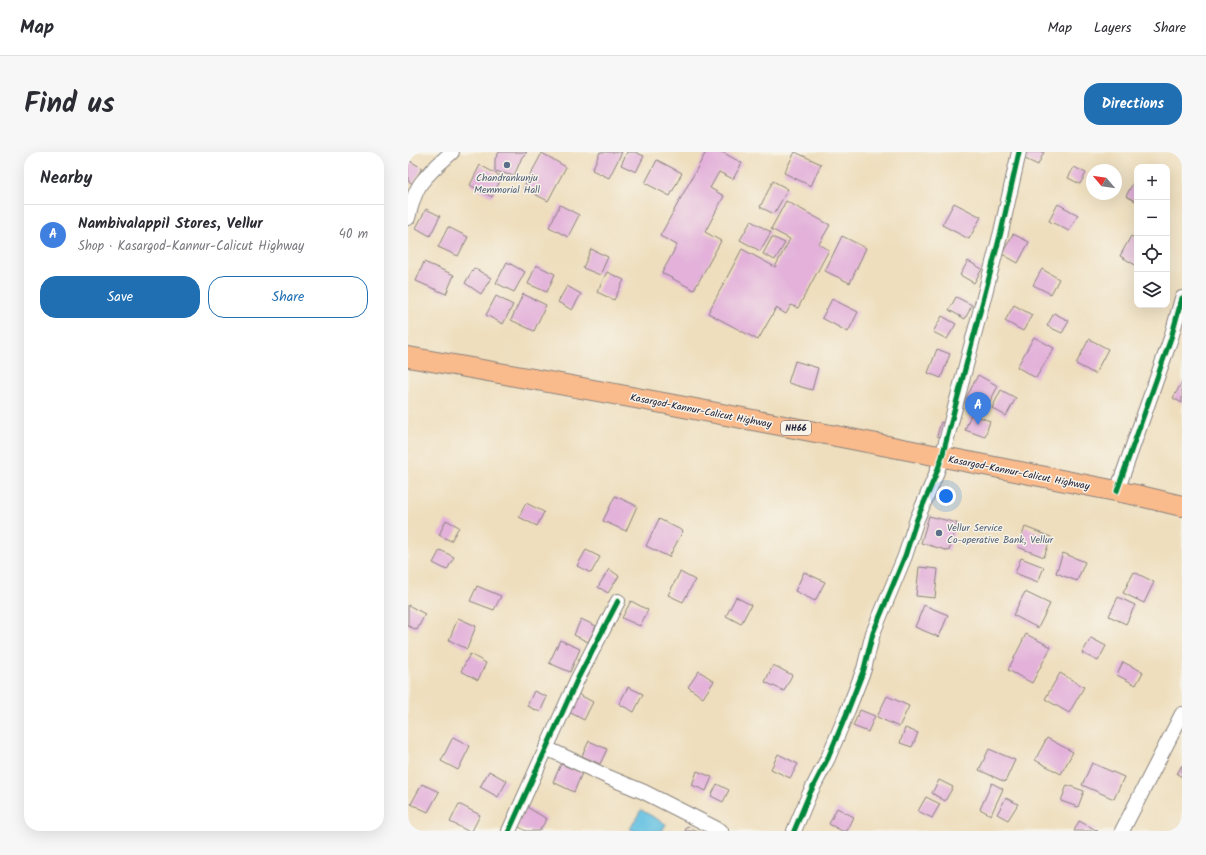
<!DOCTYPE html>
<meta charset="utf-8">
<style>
:root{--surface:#fff;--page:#f7f7f7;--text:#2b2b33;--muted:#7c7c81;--line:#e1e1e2;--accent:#1f6fb2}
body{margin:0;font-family:Kalam,sans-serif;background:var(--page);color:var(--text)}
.controls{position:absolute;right:12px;top:12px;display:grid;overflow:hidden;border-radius:8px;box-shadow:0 4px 16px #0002}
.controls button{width:36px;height:36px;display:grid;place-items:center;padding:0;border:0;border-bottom:1px solid var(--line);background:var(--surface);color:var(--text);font:20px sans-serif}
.compass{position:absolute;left:678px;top:12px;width:36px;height:36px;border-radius:50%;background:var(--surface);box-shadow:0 4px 16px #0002;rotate:299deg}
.you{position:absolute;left:538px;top:344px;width:14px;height:14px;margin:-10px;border:3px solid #fff;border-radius:50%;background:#1a73e8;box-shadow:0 0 0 6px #1a73e833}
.badge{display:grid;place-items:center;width:26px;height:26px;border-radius:50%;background:var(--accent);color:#fff;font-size:13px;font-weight:700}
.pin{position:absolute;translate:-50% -33px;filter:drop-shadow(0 1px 2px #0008)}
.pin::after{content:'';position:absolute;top:21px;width:14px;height:12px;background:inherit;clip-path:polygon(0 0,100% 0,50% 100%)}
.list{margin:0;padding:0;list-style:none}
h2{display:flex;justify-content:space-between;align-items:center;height:52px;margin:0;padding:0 16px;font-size:17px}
h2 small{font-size:13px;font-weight:400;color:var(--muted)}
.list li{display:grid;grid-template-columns:26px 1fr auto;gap:12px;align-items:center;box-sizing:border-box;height:60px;padding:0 16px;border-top:1px solid var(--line)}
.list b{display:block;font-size:15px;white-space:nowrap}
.list p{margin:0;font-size:13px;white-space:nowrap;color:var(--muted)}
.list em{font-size:13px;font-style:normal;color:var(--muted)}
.actions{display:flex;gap:8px;padding:12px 16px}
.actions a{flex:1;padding:9px 0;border:1px solid var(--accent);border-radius:16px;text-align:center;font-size:14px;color:var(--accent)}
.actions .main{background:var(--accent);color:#fff}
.icon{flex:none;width:22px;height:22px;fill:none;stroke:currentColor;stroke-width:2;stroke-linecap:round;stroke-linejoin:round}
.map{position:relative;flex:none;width:774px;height:679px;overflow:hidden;border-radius:16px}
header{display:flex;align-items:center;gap:24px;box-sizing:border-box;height:56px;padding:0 20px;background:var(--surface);border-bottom:1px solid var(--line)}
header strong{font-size:19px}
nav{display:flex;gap:22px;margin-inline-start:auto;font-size:14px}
.intro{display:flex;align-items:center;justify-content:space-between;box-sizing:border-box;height:96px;padding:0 24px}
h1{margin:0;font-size:28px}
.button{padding:10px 18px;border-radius:16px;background:var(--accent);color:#fff;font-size:14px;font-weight:700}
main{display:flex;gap:24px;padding:0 24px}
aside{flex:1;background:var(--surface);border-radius:16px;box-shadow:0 4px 16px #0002}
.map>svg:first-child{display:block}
.water{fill:#64c1e2;stroke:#43728e}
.building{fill:#e3b1da}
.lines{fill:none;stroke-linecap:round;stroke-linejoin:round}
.minor-casing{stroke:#88807c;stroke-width:16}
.highway-casing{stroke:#88807c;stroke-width:22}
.minor{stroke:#fff;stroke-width:14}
.highway{stroke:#fabb8c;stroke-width:20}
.cycleway-casing{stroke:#f7f3e8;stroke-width:8}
.cycleway{stroke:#00873e;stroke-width:5}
.service-dot{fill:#5c6f8a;stroke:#f7f3e8;stroke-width:1.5}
.labels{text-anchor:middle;stroke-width:3;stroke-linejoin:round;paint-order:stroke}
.shield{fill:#f7f3e8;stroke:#62616f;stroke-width:1}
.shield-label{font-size:9px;font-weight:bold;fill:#22223b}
.service-label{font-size:10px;fill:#4e5e75;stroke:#f7f3e8}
.street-label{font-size:10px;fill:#22223b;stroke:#f7f3e8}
</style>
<header>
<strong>Map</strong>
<nav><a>Map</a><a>Layers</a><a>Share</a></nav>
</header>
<div class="intro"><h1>Find us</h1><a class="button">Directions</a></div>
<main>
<aside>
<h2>Nearby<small></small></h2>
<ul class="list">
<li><span class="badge" style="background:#3f7fe0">A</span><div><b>Nambivalappil Stores, Vellur</b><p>Shop · Kasargod-Kannur-Calicut Highway</p></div><em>40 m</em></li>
</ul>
<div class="actions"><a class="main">Save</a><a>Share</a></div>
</aside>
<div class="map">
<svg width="774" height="679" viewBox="0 0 774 679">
<rect width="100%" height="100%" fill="#f7f3e8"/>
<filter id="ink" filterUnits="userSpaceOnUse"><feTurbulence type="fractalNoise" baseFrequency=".025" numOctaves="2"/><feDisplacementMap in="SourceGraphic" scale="8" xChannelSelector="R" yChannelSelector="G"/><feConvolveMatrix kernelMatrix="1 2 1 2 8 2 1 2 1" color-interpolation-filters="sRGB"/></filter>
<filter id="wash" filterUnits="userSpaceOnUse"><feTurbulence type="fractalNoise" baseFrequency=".012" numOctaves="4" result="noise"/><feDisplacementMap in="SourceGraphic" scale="16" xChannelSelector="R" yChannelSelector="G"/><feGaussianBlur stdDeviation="0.9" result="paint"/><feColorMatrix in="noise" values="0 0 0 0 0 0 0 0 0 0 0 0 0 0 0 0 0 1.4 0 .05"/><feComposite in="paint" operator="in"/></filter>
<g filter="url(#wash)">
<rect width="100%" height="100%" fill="#eedebd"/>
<path class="water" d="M 233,658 L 258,672 L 254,679 L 227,679 L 222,677 Z"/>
<g id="blocks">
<path class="building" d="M 91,0 L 119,0 L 114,5 L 106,24 L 87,19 L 87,7 Z
M 192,0 L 214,0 L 201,26 L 184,18 Z
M 219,0 L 227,0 L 236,4 L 228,20 L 213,13 Z
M 298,0 L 314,0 L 334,11 L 325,27 L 311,20 L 302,36 L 316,44 L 297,80 L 313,89 L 286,138 L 254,121 L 269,93 L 252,84 Z
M 387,0 L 413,12 L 403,34 L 376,21 Z
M 618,0 L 636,0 L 630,13 L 615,6 Z
M 134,1 L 158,15 L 140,49 L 115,36 Z
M 0,8 L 14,16 L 5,32 L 0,29 Z
M 249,8 L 274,21 L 262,44 L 237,31 Z
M 72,13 L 94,25 L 84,45 L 62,33 Z
M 666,15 L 678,21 L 672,32 L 660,26 Z
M 729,24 L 729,50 L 718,44 Z
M 365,29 L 380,37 L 366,62 L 352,55 Z
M 378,49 L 422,73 L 411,92 L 421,98 L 390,156 L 383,153 L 378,162 L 368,156 L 350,188 L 300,161 L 334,97 L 367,115 L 382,87 L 363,77 Z
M 546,51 L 573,65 L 561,87 L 534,73 Z
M 650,52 L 670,63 L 661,79 L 641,69 Z
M 152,53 L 171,63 L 160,85 L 141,75 Z
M 18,57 L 32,64 L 22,84 L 8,76 Z
M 343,69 L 363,80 L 352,99 L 332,88 Z
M 40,75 L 60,85 L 50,104 L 30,95 Z
M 605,82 L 621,90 L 610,111 L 594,102 Z
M 434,84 L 458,96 L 442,131 L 417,119 Z
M 723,84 L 729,88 L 729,114 L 712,104 Z
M 364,85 L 377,91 L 367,108 L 355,102 Z
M 183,97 L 200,105 L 192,123 L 175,116 Z
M 560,109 L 574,117 L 566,131 L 552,123 Z
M 16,110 L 46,123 L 38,142 L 8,129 Z
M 99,110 L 117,120 L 106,140 L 88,131 Z
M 128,113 L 147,122 L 139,140 L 120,132 Z
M 66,116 L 83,126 L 73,142 L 57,131 Z
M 634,117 L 651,127 L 643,142 L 625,133 Z
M 199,120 L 216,128 L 206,148 L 189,140 Z
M 159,134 L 173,142 L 164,158 L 150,150 Z
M 115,142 L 138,153 L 126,179 L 103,168 Z
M 88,144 L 105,153 L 95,172 L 78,163 Z
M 548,145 L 564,153 L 557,167 L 541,158 Z
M 424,147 L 450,160 L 440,180 L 414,166 Z
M 606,153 L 624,163 L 615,179 L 597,169 Z
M 646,161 L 661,169 L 654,181 L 639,174 Z
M 534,164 L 548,172 L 539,187 L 525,180 Z
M 626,185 L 646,196 L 628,226 L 609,215 Z
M 681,187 L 700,197 L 687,222 L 668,212 Z
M 529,197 L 542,202 L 533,226 L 520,221 Z
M 387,209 L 410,216 L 404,238 L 380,231 Z
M 570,223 L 590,234 L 576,261 L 556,250 Z
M 774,230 L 774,251 L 765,246 Z
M 593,238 L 608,246 L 598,264 L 584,256 Z
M 563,262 L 582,269 L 577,285 L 557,278 Z
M 533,270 L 540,272 L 536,286 L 529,284 Z
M 207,344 L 229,354 L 218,379 L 195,369 Z
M 118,351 L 136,360 L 129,374 L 111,365 Z
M 521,364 L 549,371 L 541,399 L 513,391 Z
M 251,367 L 275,379 L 261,405 L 238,394 Z
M 38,368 L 51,375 L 43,389 L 31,383 Z
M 617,375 L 643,385 L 636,405 L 610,395 Z
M 32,398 L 46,405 L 39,418 L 25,411 Z
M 178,398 L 192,405 L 183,421 L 169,414 Z
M 655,401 L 677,410 L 669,429 L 648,421 Z
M 613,406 L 636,415 L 630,430 L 607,421 Z
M 511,415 L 530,417 L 527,446 L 508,444 Z
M 201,417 L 211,424 L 200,441 L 190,435 Z
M 272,420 L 287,428 L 275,450 L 260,443 Z
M 396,420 L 417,430 L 407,449 L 387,439 Z
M 726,420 L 746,430 L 736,451 L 715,441 Z
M 69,434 L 93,444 L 86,458 L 62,449 Z
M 617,440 L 642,452 L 630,476 L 605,463 Z
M 328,445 L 343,453 L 333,472 L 318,464 Z
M 710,445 L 727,453 L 718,472 L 701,464 Z
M 223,449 L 240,458 L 232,474 L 214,466 Z
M 0,453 L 17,462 L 9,478 L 0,474 Z
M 516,453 L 540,463 L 531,485 L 507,475 Z
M 50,466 L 68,474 L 59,497 L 41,488 Z
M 173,467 L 188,474 L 180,490 L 166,483 Z
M 618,482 L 643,495 L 624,531 L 600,518 Z
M 683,486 L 698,494 L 690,509 L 674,501 Z
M 152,488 L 172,497 L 162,520 L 141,511 Z
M 62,502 L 78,511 L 70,528 L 53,519 Z
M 715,510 L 735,520 L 728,533 L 709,523 Z
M 365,513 L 384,523 L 376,539 L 357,530 Z
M 291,519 L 306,529 L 295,546 L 280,535 Z
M 652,521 L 676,535 L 661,561 L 637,547 Z
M 220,535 L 235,542 L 226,560 L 211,552 Z
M 126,539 L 139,545 L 132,560 L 119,554 Z
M 170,542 L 185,550 L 176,568 L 161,560 Z
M 479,544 L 501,554 L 491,575 L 469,565 Z
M 452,558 L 467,564 L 460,580 L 445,574 Z
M 497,576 L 510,581 L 504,595 L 492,591 Z
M 45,585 L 62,594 L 50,618 L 33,609 Z
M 639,586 L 665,600 L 653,622 L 627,608 Z
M 181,589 L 199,597 L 192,612 L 174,604 Z
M 581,597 L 607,608 L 597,630 L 571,618 Z
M 370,602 L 390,612 L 382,626 L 363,617 Z
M 684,611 L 716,625 L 706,647 L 674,633 Z
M 153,612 L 174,621 L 166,640 L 145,630 Z
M 774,613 L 774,625 L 769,622 Z
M 81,619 L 99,629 L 90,645 L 72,635 Z
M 289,619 L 304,625 L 298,639 L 284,633 Z
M 531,628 L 545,635 L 537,649 L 524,641 Z
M 584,631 L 595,637 L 583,663 L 572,657 Z
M 14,632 L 31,640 L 20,660 L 3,652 Z
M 309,632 L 321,638 L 315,650 L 303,644 Z
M 659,633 L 676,639 L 670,655 L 653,649 Z
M 518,645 L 532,652 L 524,666 L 510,659 Z
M 598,646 L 610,652 L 600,668 L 589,662 Z
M 51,652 L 72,663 L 64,679 L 60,679 L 42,670 Z
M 119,655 L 139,667 L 131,679 L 118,679 L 108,673 Z
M 429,656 L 446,665 L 439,679 L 434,679 L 421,672 Z
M 671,669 L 690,679 L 666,679 Z
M 279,674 L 290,679 L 277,679 Z"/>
</g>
</g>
<g filter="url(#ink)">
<use href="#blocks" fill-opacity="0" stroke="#88807c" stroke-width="1"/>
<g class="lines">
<g class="minor-casing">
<path id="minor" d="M 0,66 C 3,54 6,41 13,31 C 22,19 34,9 44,0
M 709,339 L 763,186 L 774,146
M 138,596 L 200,625 L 236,640 L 313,679
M 101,679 L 169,528 L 210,449
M 386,679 L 401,643 L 420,606 L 438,563 L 456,517 L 465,481 L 497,404 L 509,367 L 527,325 L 534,305 L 593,80 L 611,0
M 714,679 L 774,562"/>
</g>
<g class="highway-casing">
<path id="highway" d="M 0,205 C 243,247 486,295 728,343 L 774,354"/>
</g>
<use href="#minor" class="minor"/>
<use href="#highway" class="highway"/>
<g class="cycleway-casing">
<path id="cycleway" d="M 709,339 L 763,186 L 774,146
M 101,679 L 169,528 L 210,449
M 386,679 L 401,643 L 420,606 L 438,563 L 456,517 L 465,481 L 497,404 L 509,367 L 527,325 L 534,305 L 593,80 L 611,0"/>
</g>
<use href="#cycleway" class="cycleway"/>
</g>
</g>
<g class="service-dot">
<circle cx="99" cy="13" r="4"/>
<circle cx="531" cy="381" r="4"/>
</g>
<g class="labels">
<rect class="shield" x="373" y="269" width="30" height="14" rx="3"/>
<g class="shield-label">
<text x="388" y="279">NH66</text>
</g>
<g class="service-label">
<text x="99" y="29">Chandrankunju<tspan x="99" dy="12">Memmorial Hall</tspan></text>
<text x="539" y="379" text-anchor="start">Vellur Service<tspan x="539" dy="12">Co-operative Bank, Vellur</tspan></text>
</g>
<g class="street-label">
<text transform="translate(293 258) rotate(11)" y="4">Kasargod-Kannur-Calicut Highway</text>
<text transform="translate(611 320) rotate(11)" y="4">Kasargod-Kannur-Calicut Highway</text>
</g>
</g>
</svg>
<div class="controls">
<button>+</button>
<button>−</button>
<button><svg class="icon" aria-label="locate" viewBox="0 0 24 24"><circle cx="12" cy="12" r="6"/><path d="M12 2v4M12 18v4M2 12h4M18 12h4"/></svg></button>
<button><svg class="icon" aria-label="layers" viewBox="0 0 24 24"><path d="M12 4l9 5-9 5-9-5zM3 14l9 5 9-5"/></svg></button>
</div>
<svg class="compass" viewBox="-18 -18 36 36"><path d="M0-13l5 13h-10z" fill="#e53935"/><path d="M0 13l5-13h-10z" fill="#7c7c81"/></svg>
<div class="you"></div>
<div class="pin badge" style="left:570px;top:273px;background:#3f7fe0">A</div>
</div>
</main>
